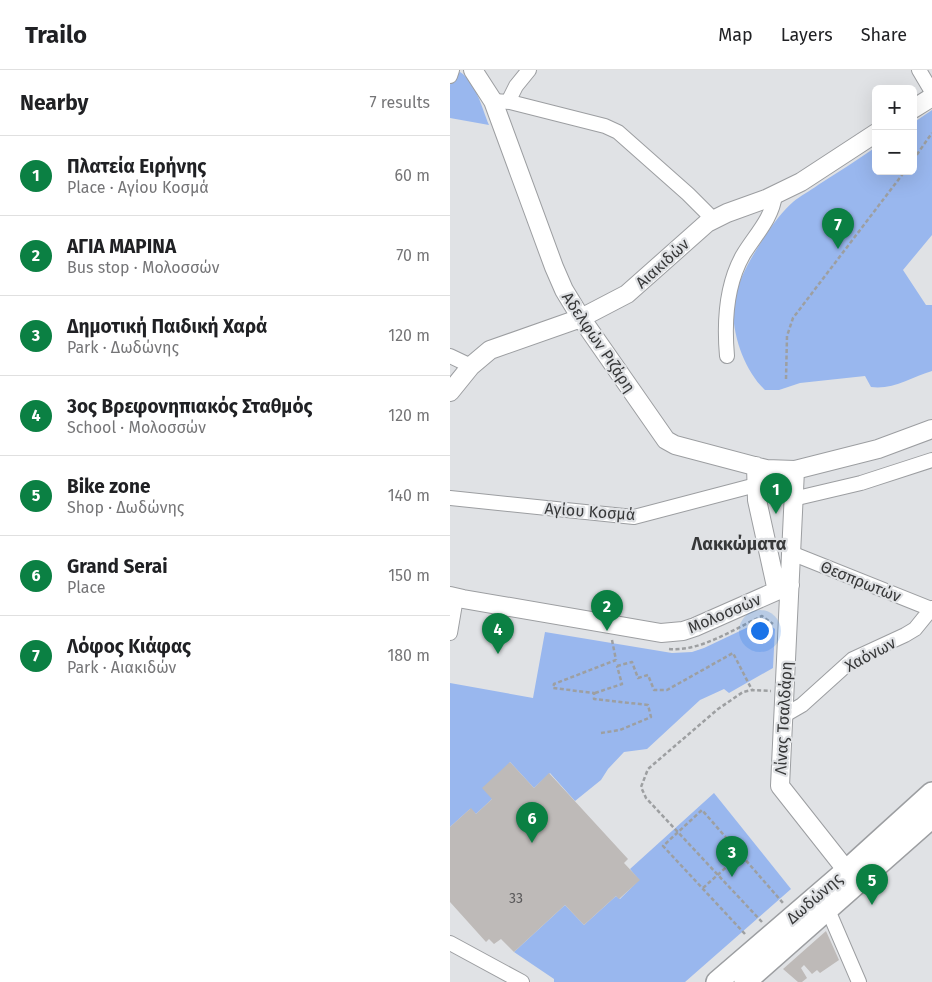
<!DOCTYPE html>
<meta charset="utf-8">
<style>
:root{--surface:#fff;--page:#f2f2f2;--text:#202124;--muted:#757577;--line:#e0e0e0;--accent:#0b8043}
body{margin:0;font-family:"Fira Sans",sans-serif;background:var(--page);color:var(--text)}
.controls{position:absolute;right:15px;top:15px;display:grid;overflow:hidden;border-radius:8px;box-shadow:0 5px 20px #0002}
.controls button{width:45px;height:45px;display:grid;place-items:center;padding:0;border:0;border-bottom:1px solid var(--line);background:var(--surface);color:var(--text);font:25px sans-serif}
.you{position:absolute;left:309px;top:560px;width:18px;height:18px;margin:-12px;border:4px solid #fff;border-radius:50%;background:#1a73e8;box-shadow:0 0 0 8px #1a73e833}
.badge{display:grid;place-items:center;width:32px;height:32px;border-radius:50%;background:var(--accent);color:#fff;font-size:16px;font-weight:700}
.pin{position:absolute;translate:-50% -41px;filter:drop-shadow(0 1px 2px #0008)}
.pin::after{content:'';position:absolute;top:26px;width:18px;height:15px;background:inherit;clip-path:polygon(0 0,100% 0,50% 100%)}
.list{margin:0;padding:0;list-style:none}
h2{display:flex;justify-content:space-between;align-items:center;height:65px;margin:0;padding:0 20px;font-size:21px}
h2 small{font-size:16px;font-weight:400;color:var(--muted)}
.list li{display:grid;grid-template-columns:32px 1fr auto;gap:15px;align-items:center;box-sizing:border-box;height:80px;padding:0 20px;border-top:1px solid var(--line)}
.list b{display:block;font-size:19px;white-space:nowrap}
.list p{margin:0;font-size:16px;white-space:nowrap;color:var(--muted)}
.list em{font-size:16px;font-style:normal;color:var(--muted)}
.map{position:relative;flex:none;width:482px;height:912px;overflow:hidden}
header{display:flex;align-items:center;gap:30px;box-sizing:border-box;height:70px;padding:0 25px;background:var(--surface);border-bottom:1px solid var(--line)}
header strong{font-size:24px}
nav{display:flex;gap:28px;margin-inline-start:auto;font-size:18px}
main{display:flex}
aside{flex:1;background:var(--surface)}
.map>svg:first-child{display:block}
.green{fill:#99b7ee}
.building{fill:#bebab8}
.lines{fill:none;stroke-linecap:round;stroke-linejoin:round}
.minor-casing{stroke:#9c9ea1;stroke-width:16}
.tertiary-casing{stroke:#9c9ea1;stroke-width:20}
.primary-casing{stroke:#9c9ea1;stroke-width:24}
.path{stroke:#9d9fa1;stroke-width:2.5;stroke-dasharray:4 2.5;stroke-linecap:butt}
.minor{stroke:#fff;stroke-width:14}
.tertiary{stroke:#fff;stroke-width:18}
.primary{stroke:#fff;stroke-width:21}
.labels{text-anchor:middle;stroke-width:4.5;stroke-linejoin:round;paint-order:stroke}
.number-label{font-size:14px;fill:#595859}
.street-label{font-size:16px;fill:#373839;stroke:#e0e2e5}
.neighbourhood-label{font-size:18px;font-weight:bold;fill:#373839;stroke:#e0e2e5}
</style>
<header>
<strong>Trailo</strong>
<nav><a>Map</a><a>Layers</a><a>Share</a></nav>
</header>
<main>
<aside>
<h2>Nearby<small>7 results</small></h2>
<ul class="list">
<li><span class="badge">1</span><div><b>Πλατεία Ειρήνης</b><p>Place · Αγίου Κοσμά</p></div><em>60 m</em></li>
<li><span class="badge">2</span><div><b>ΑΓΙΑ ΜΑΡΙΝΑ</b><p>Bus stop · Μολοσσών</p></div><em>70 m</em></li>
<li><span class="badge">3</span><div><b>Δημοτική Παιδική Χαρά</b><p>Park · Δωδώνης</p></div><em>120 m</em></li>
<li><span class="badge">4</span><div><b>3ος Βρεφονηπιακός Σταθμός</b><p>School · Μολοσσών</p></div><em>120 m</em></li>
<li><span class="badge">5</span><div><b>Bike zone</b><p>Shop · Δωδώνης</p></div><em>140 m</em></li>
<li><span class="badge">6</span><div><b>Grand Serai</b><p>Place</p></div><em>150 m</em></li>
<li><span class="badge">7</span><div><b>Λόφος Κιάφας</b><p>Park · Αιακιδών</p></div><em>180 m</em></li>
</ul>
</aside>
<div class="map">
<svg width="482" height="912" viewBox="0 0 482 912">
<rect width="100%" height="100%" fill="#e0e2e5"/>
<path class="green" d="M 10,2 C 26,12 32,38 39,55 L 0,48 L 0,15 L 3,5 Z
M 482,40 L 482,165 L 453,200 L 476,235 L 482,235 L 482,301 C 462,307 443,320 421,317 L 415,306 L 350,313 L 329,320 L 315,320 C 293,300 278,255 285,226 C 291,200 323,149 343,132 C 350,126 360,121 368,115 C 387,103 407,90 426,77 L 426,101 L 463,101 L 463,53 Z
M 313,550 L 325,559 L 323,598 L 279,623 L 274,619 L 250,630 L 197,679 L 174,682 L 158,699 L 151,710 L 125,731 L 100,703 L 84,718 L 60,692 L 42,729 L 26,744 L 20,739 L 0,757 L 0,613 L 83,628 L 95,562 L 222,583 L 242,582 L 254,578 Z
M 264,723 L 341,819 L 235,912 L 104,912 L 104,909 L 64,882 L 115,835 L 134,855 L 166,826 L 170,829 L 189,810 L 180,799 Z"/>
<path class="building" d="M 60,692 L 84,718 L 99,703 L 178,789 L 174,793 L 190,810 L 169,829 L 166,826 L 134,855 L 115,835 L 64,882 L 51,869 L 44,874 L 39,869 L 36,872 L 0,832 L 0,757 L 21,738 L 26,744 L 42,729 L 32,718 Z
M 376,861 L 389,890 L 370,903 L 367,900 L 362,904 L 354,895 L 351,898 L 357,908 L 352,912 L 348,912 L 333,899 Z"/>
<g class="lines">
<g class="minor-casing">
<path id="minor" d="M 469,0 L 482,22
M 0,6 L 2,0
M 43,31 L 60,32 L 155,56 L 168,62 L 238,124 L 263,149
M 58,32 L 66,16 L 79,0
M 0,286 L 21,296
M 277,286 C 274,252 276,215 293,185 C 305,165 322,149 325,125
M 0,428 L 184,447 L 306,415
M 343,429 L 411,413 L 482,390
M 341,483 L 481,539
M 0,563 L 6,528
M 333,646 L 352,635 L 403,589 L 455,565 L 465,559 L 482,538
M 378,840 L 409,912
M 0,873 L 72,912"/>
</g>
<g class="tertiary-casing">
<path id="tertiary" d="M 23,0 L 43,31 L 104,197 L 114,220 L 131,248 L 216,370 L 225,375 L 316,399 L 345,400 L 428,379 L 482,359
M 463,39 L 482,27
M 0,322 L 21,296 L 40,280 L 131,248 L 177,224 L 257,153 L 277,143 L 316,129 L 351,112 L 426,63
M 306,396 L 307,430 L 327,521
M 345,400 L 330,716 L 405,811
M 0,526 L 13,529 L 211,563 L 233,561 L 245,557 L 340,515"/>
</g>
<g class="primary-casing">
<path id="primary" d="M 267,912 L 396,801 L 482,723
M 295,912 L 482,747"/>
</g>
<path class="path" d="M 463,90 L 482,63
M 336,309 L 337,266 L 343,248 L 455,101
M 162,570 L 166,590
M 219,579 C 250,582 284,559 312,546 L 323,554
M 167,596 L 182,592 L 188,608 L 198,605 L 204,620 L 217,620 L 283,583 L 302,620
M 145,623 L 172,614 L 167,596
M 151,663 L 170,660 L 201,647 L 198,635 L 144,629 L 144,623 L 103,618 L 104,614 L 166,590
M 253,818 L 291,784
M 312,852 L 196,728 L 191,717 L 198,699 L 268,639 L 293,622 L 302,620 L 321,621
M 295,864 L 213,776 L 252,740 L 333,833"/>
<use href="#minor" class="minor"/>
<use href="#tertiary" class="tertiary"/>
<use href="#primary" class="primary"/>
</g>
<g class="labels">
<g class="number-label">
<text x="66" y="833">33</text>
</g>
<g class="street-label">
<text transform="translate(212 193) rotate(-42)" y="6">Αιακιδών</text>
<text transform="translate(149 272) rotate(56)" y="6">Αδελφών Ριζάρη</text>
<text transform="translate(140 441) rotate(4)" y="6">Αγίου Κοσμά</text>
<text transform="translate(411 511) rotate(22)" y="6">Θεσπρωτών</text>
<text transform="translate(274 543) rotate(-23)" y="6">Μολοσσών</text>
<text transform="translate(420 584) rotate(-28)" y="6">Χαόνων</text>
<text transform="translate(333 648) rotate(-87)" y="6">Λίνας Τσαλδάρη</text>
<text transform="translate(364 828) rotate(-41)" y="6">Δωδώνης</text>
</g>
<g class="neighbourhood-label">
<text x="289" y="480">Λακκώματα</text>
</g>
</g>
</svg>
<div class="controls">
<button>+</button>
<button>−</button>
</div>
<div class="you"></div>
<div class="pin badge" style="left:326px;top:444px">1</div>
<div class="pin badge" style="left:157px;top:561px">2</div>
<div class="pin badge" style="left:282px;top:807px">3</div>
<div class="pin badge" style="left:48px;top:584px">4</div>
<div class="pin badge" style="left:422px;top:835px">5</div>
<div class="pin badge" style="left:82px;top:773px">6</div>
<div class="pin badge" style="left:388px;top:179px">7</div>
</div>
</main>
